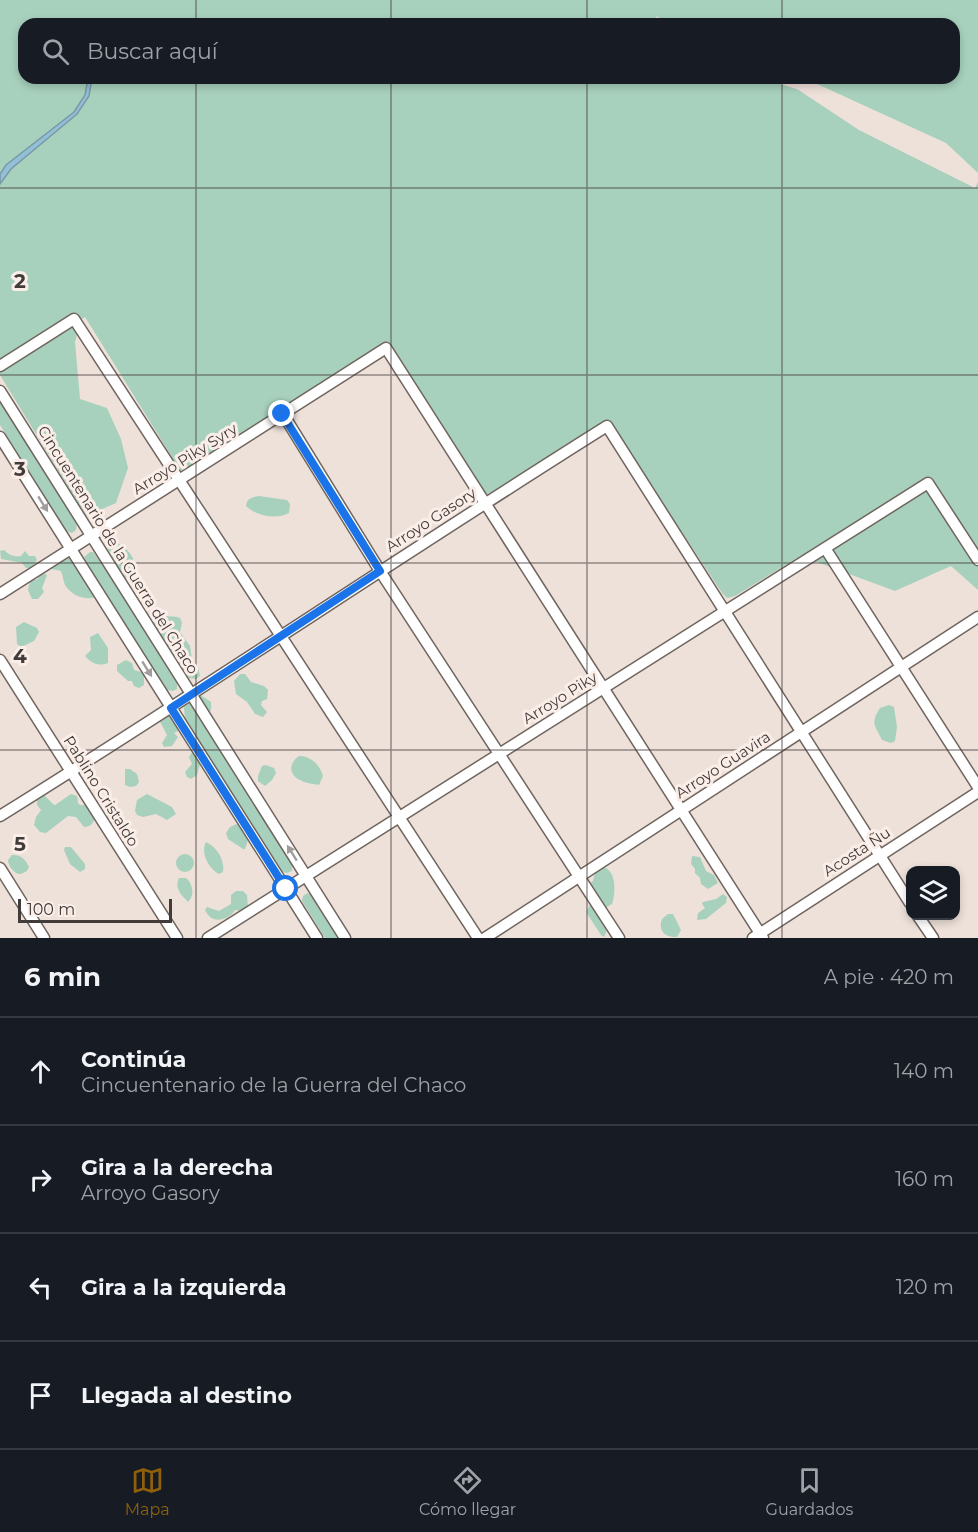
<!DOCTYPE html>
<html lang="es">
<meta charset="utf-8">
<style>
:root{--surface:#171b24;--page:#242831;--text:#f1f3f6;--muted:#9ea1a6;--line:#363941;--accent:#8f6009}
body{margin:0;font-family:Montserrat,sans-serif;background:var(--page);color:var(--text)}
.controls{position:absolute;right:18px;bottom:18px;display:grid;overflow:hidden;border-radius:12px;box-shadow:0 3px 9px #0003}
.controls button{width:54px;height:54px;display:grid;place-items:center;padding:0;border:0;border-bottom:2px solid var(--line);background:var(--surface);color:var(--text);font:30px sans-serif}
.scale{position:absolute;left:18px;bottom:15px;width:154px;box-sizing:border-box;padding-left:6px;border:3px solid #413b39;border-top:0;font-size:16px;line-height:21px;white-space:nowrap;color:#413b39;-webkit-text-stroke:4px #fbeee8;paint-order:stroke}
.stop{position:absolute;width:18px;height:18px;margin:-14px;border:4px solid #1a73e8;border-radius:50%;background:#fff}
.stop.end{background:#1a73e8;border-color:#fff;box-shadow:0 2px 6px #0008}
.list{margin:0;padding:0;list-style:none}
h2{display:flex;justify-content:space-between;align-items:center;height:78px;margin:0;padding:0 24px;font-size:26px}
h2 small{font-size:20px;font-weight:400;color:var(--muted)}
.list li{display:grid;grid-template-columns:39px 1fr auto;gap:18px;align-items:center;box-sizing:border-box;height:108px;padding:0 24px;border-top:2px solid var(--line)}
.list b{display:block;font-size:22px;white-space:nowrap}
.list p{margin:0;font-size:20px;white-space:nowrap;color:var(--muted)}
.list em{font-size:20px;font-style:normal;color:var(--muted)}
.icon{flex:none;width:33px;height:33px;fill:none;stroke:currentColor;stroke-width:2;stroke-linecap:round;stroke-linejoin:round}
.map{position:relative;flex:none;width:978px;height:938px;overflow:hidden}
.search{position:absolute;background:var(--surface);box-shadow:0 3px 9px #0003;left:18px;right:18px;top:18px;height:66px;display:flex;align-items:center;gap:15px;box-sizing:border-box;padding:0 21px;border-radius:18px;color:var(--muted);font-size:22px}
.sheet{height:510px;background:var(--surface)}
nav{display:flex;justify-content:space-around;align-items:center;box-sizing:border-box;height:84px;border-top:2px solid var(--line);background:var(--surface);font-size:16px;color:var(--muted)}
nav a{display:grid;justify-items:center;gap:3px}
nav .on{color:var(--accent)}
.map>svg:first-child{display:block}
.green{fill:#a8d1bd}
.water{fill:#92c0d6;stroke:#7a98a7;stroke-width:1.5}
.lines{fill:none;stroke-linecap:round;stroke-linejoin:round}
.minor-casing{stroke:#6f645e;stroke-width:13}
.minor{stroke:#fff;stroke-width:10}
.oneway{fill:#a09d9c}
.route{stroke:#1a73e8;stroke-width:8}
.grid{fill:none;stroke:#413b39;stroke-width:1.5;stroke-opacity:0.55}
.labels{text-anchor:middle;stroke-width:6;stroke-linejoin:round;paint-order:stroke}
.street-label{font-size:15px;fill:#413b39;stroke:#fbeee8}
.grid-label{font-size:20px;text-anchor:middle;font-weight:bold;fill:#413b39;stroke:#fbeee8;stroke-width:6;stroke-linejoin:round;paint-order:stroke}
</style>
<div class="map">
<svg width="978" height="938" viewBox="0 0 978 938">
<rect width="100%" height="100%" fill="#eee1da"/>
<path class="green" d="M 0,0 L 978,0 L 978,173 L 946,143 L 804,78 L 954,78 L 954,24 L 672,24 L 656,16 L 659,24 L 24,24 L 24,78 L 759,78 L 797,89 L 859,130 L 975,188 L 978,182 L 978,590 L 951,566 L 895,591 L 806,558 L 802,555 L 735,596 L 727,598 L 722,593 L 611,424 L 494,493 L 486,494 L 393,348 L 384,344 L 187,469 L 180,470 L 85,317 L 81,320 L 75,342 L 80,399 L 107,408 L 121,439 L 128,468 L 116,503 L 86,516 L 0,375 Z
M 0,402 L 77,524 L 76,530 L 72,533 L 66,531 L 0,425 Z
M 259,496 L 287,500 L 290,504 L 289,513 C 276,520 256,516 246,506 C 247,498 252,497 259,496 Z
M 104,539 C 117,541 126,546 133,558 C 133,568 127,572 125,580 C 123,593 129,606 136,616 C 145,616 172,615 180,618 L 182,623 L 180,632 L 190,646 L 192,660 L 198,667 L 200,676 L 196,679 L 189,678 L 183,669 L 172,669 L 170,671 L 177,682 L 177,689 L 173,691 L 167,690 L 162,682 L 156,679 L 143,652 L 134,642 L 130,631 L 112,603 L 100,595 C 89,602 72,597 65,585 C 63,580 63,576 61,571 L 52,569 L 50,565 L 65,555 L 70,557 L 96,582 L 100,585 L 84,557 L 90,552 L 93,552 L 108,572 L 116,571 L 118,566 L 105,544 Z
M 4,550 C 9,555 13,557 21,556 L 25,551 L 29,556 L 35,556 L 37,560 L 31,568 L 26,568 L 22,563 L 1,559 L 0,551 Z
M 43,573 L 47,575 L 42,588 L 44,592 L 38,599 L 32,599 L 28,590 L 30,581 L 38,579 L 39,575 Z
M 24,622 L 37,628 L 39,632 L 34,641 L 21,647 L 17,644 L 16,627 Z
M 98,633 L 108,648 L 108,663 C 99,667 91,663 85,656 L 91,650 L 90,637 Z
M 126,660 L 132,663 L 134,670 L 144,673 L 144,685 L 139,688 L 134,686 L 132,681 L 128,681 L 117,671 L 117,665 Z
M 240,674 L 245,674 L 251,682 L 264,686 L 268,690 L 267,699 L 262,701 L 261,705 L 267,712 L 263,717 L 255,714 L 247,702 L 236,694 L 234,681 Z
M 199,694 L 211,702 C 212,713 209,715 201,720 L 292,864 L 292,871 L 287,873 L 282,872 L 185,718 L 183,700 Z
M 889,705 L 894,707 L 897,727 L 895,741 L 891,743 L 882,740 C 875,725 870,724 880,708 Z
M 168,713 L 174,718 L 180,730 L 174,733 L 178,737 L 172,746 L 164,747 L 162,743 L 167,735 L 158,718 Z
M 193,751 L 201,761 L 197,775 L 191,779 L 187,777 L 185,772 L 192,764 L 189,757 Z
M 299,756 C 311,756 320,765 323,776 L 319,785 C 313,784 305,783 300,780 C 288,774 289,763 299,756 Z
M 266,765 L 274,768 L 276,773 L 272,780 L 265,786 L 258,781 L 258,776 L 262,766 Z
M 125,769 L 130,769 L 137,774 L 139,782 L 136,786 L 130,787 L 125,785 Z
M 71,794 L 77,796 L 78,803 L 80,805 L 89,805 L 95,818 C 93,824 90,827 84,827 L 76,817 L 68,816 L 46,833 L 40,832 L 34,825 L 36,817 L 41,810 L 37,805 L 37,798 L 44,795 L 53,804 L 55,805 Z
M 147,794 L 172,807 L 176,814 L 167,820 L 156,814 L 143,817 L 137,815 L 135,811 L 137,800 Z
M 241,822 L 248,840 L 245,849 L 243,849 L 228,839 L 226,833 L 230,827 Z
M 206,842 C 217,847 225,860 223,872 L 219,874 C 209,869 200,853 206,842 Z
M 65,847 L 71,847 L 85,864 L 85,869 L 80,872 L 70,864 L 64,850 Z
M176 863a9 9 0 1 1 18 0a9 9 0 1 1-18 0Z
M 12,855 C 21,854 26,860 29,867 L 27,871 L 21,874 C 15,875 8,866 8,860 Z
M 692,856 L 700,857 L 706,871 L 714,875 L 718,883 L 708,889 L 701,884 L 700,878 L 695,873 L 695,869 L 691,864 Z
M 600,866 C 617,868 616,892 612,904 L 597,913 L 599,917 L 608,928 L 604,937 L 601,935 L 586,912 L 592,901 L 589,884 L 593,881 L 596,868 Z
M 179,878 L 186,878 C 193,884 195,895 188,902 C 181,895 174,888 179,878 Z
M 236,891 L 243,891 L 247,895 L 248,907 L 242,911 L 235,910 C 227,922 211,924 205,910 L 207,907 L 219,911 L 231,904 L 231,895 Z
M 307,893 L 312,895 L 339,938 L 325,938 L 302,901 L 303,896 Z
M 723,894 L 727,897 L 726,903 L 706,919 L 697,920 L 698,913 L 705,908 L 702,904 L 703,902 L 716,899 Z
M 668,914 L 673,914 L 681,930 L 677,937 C 664,938 658,930 662,919 Z"/>
<path class="water" d="M 88,78 L 92,78 L 89,96 L 77,114 L 11,169 L 0,184 L 0,174 L 6,165 L 74,112 L 85,95 Z"/>
<g class="lines">
<g class="minor-casing">
<path id="minor" d="M 0,366 L 74,319 L 478,938
M 0,391 L 345,938
M 283,414 L 380,571 L 619,938
M 0,437 L 317,938
M 825,548 L 978,787
M 0,594 L 386,348 L 763,938
M 0,660 L 177,938
M 0,816 C 204,689 403,554 607,426 L 910,903
M 0,868 L 44,938
M 918,916 L 933,938
M 208,938 L 928,483 L 978,560
M 485,938 L 978,617
M 753,938 L 978,792"/>
</g>
<use href="#minor" class="minor"/>
</g>
<defs><path id="oneway-solid" d="M-6-.8H1V-3.2L6.5 0L1 3.2V.8H-6Z" transform="scale(1.5)"/></defs>
<g class="oneway">
<use href="#oneway-solid" transform="translate(43 504) rotate(58)"/>
<use href="#oneway-solid" transform="translate(147 669) rotate(58)"/>
<use href="#oneway-solid" transform="translate(292 853) rotate(-122)"/>
</g>
<g class="lines">
<path class="route" d="M 282,414 L 380,571 L 171,708 L 286,889"/>
</g>
<path class="grid" d="M 196,0 L 196,24M 391,0 L 391,24M 587,0 L 587,24M 782,0 L 782,24M 196,78 L 196,938M 391,78 L 391,938M 587,78 L 587,938M 782,78 L 782,938M 0,188 L 978,188M 0,375 L 978,375M 0,563 L 978,563M 0,750 L 978,750"/>
<g class="labels">
<g class="street-label">
<text transform="translate(185 459) rotate(-32)" y="5">Arroyo Piky Syry</text>
<text transform="translate(431 520) rotate(-33)" y="5">Arroyo Gasory</text>
<text transform="translate(118 550) rotate(58)" y="5">Cincuentenario de la Guerra del Chaco</text>
<text transform="translate(560 698) rotate(-32)" y="5">Arroyo Piky</text>
<text transform="translate(723 765) rotate(-33)" y="5">Arroyo Guavira</text>
<text transform="translate(101 791) rotate(58)" y="5">Pablino Cristaldo</text>
<text transform="translate(857 852) rotate(-33)" y="5">Acosta Ñu</text>
</g>
</g>
<g class="grid-label">
<text x="20" y="288">2</text>
<text x="20" y="476">3</text>
<text x="20" y="663">4</text>
<text x="20" y="851">5</text>
</g>
</svg>
<div class="controls">
<button><svg class="icon" aria-label="layers" viewBox="0 0 24 24"><path d="M12 4l9 5-9 5-9-5zM3 14l9 5 9-5"/></svg></button>
</div>
<div class="scale">100 m</div>
<div class="stop" style="left:286px;top:889px"></div>
<div class="stop end" style="left:282px;top:414px"></div>
<div class="search"><svg class="icon" aria-label="search" viewBox="0 0 24 24"><circle cx="10" cy="10" r="6"/><path d="M15 15l6 6"/></svg>Buscar aquí</div>
</div>
<section class="sheet">
<h2>6 min<small>A pie · 420 m</small></h2>
<ul class="list">
<li><svg class="icon" aria-label="ahead" viewBox="0 0 24 24"><path d="M12 20V5M6 11l6-6 6 6"/></svg><div><b>Continúa</b><p>Cincuentenario de la Guerra del Chaco</p></div><em>140 m</em></li>
<li><svg class="icon" aria-label="right" viewBox="0 0 24 24"><path d="M7 20v-9h11M14 6l5 5-5 5"/></svg><div><b>Gira a la derecha</b><p>Arroyo Gasory</p></div><em>160 m</em></li>
<li><svg class="icon" aria-label="left" viewBox="0 0 24 24"><path d="M17 20v-9H6M10 6l-5 5 5 5"/></svg><div><b>Gira a la izquierda</b></div><em>120 m</em></li>
<li><svg class="icon" aria-label="arrive" viewBox="0 0 24 24"><path d="M6 21V4h12l-3 4 3 4H6"/></svg><div><b>Llegada al destino</b></div></li>
</ul>
</section>
<nav>
<a class="on"><svg class="icon" aria-label="map" viewBox="0 0 24 24"><path d="M3 6l6-2 6 2 6-2v14l-6 2-6-2-6 2zM9 4v14M15 6v14"/></svg>Mapa</a>
<a><svg class="icon" aria-label="directions" viewBox="0 0 24 24"><path d="M12 3l9 9-9 9-9-9zM9 14v-3h6M13 9l2 2-2 2"/></svg>Cómo llegar</a>
<a><svg class="icon" aria-label="saved" viewBox="0 0 24 24"><path d="M7 4h10v16l-5-4-5 4z"/></svg>Guardados</a>
</nav>
